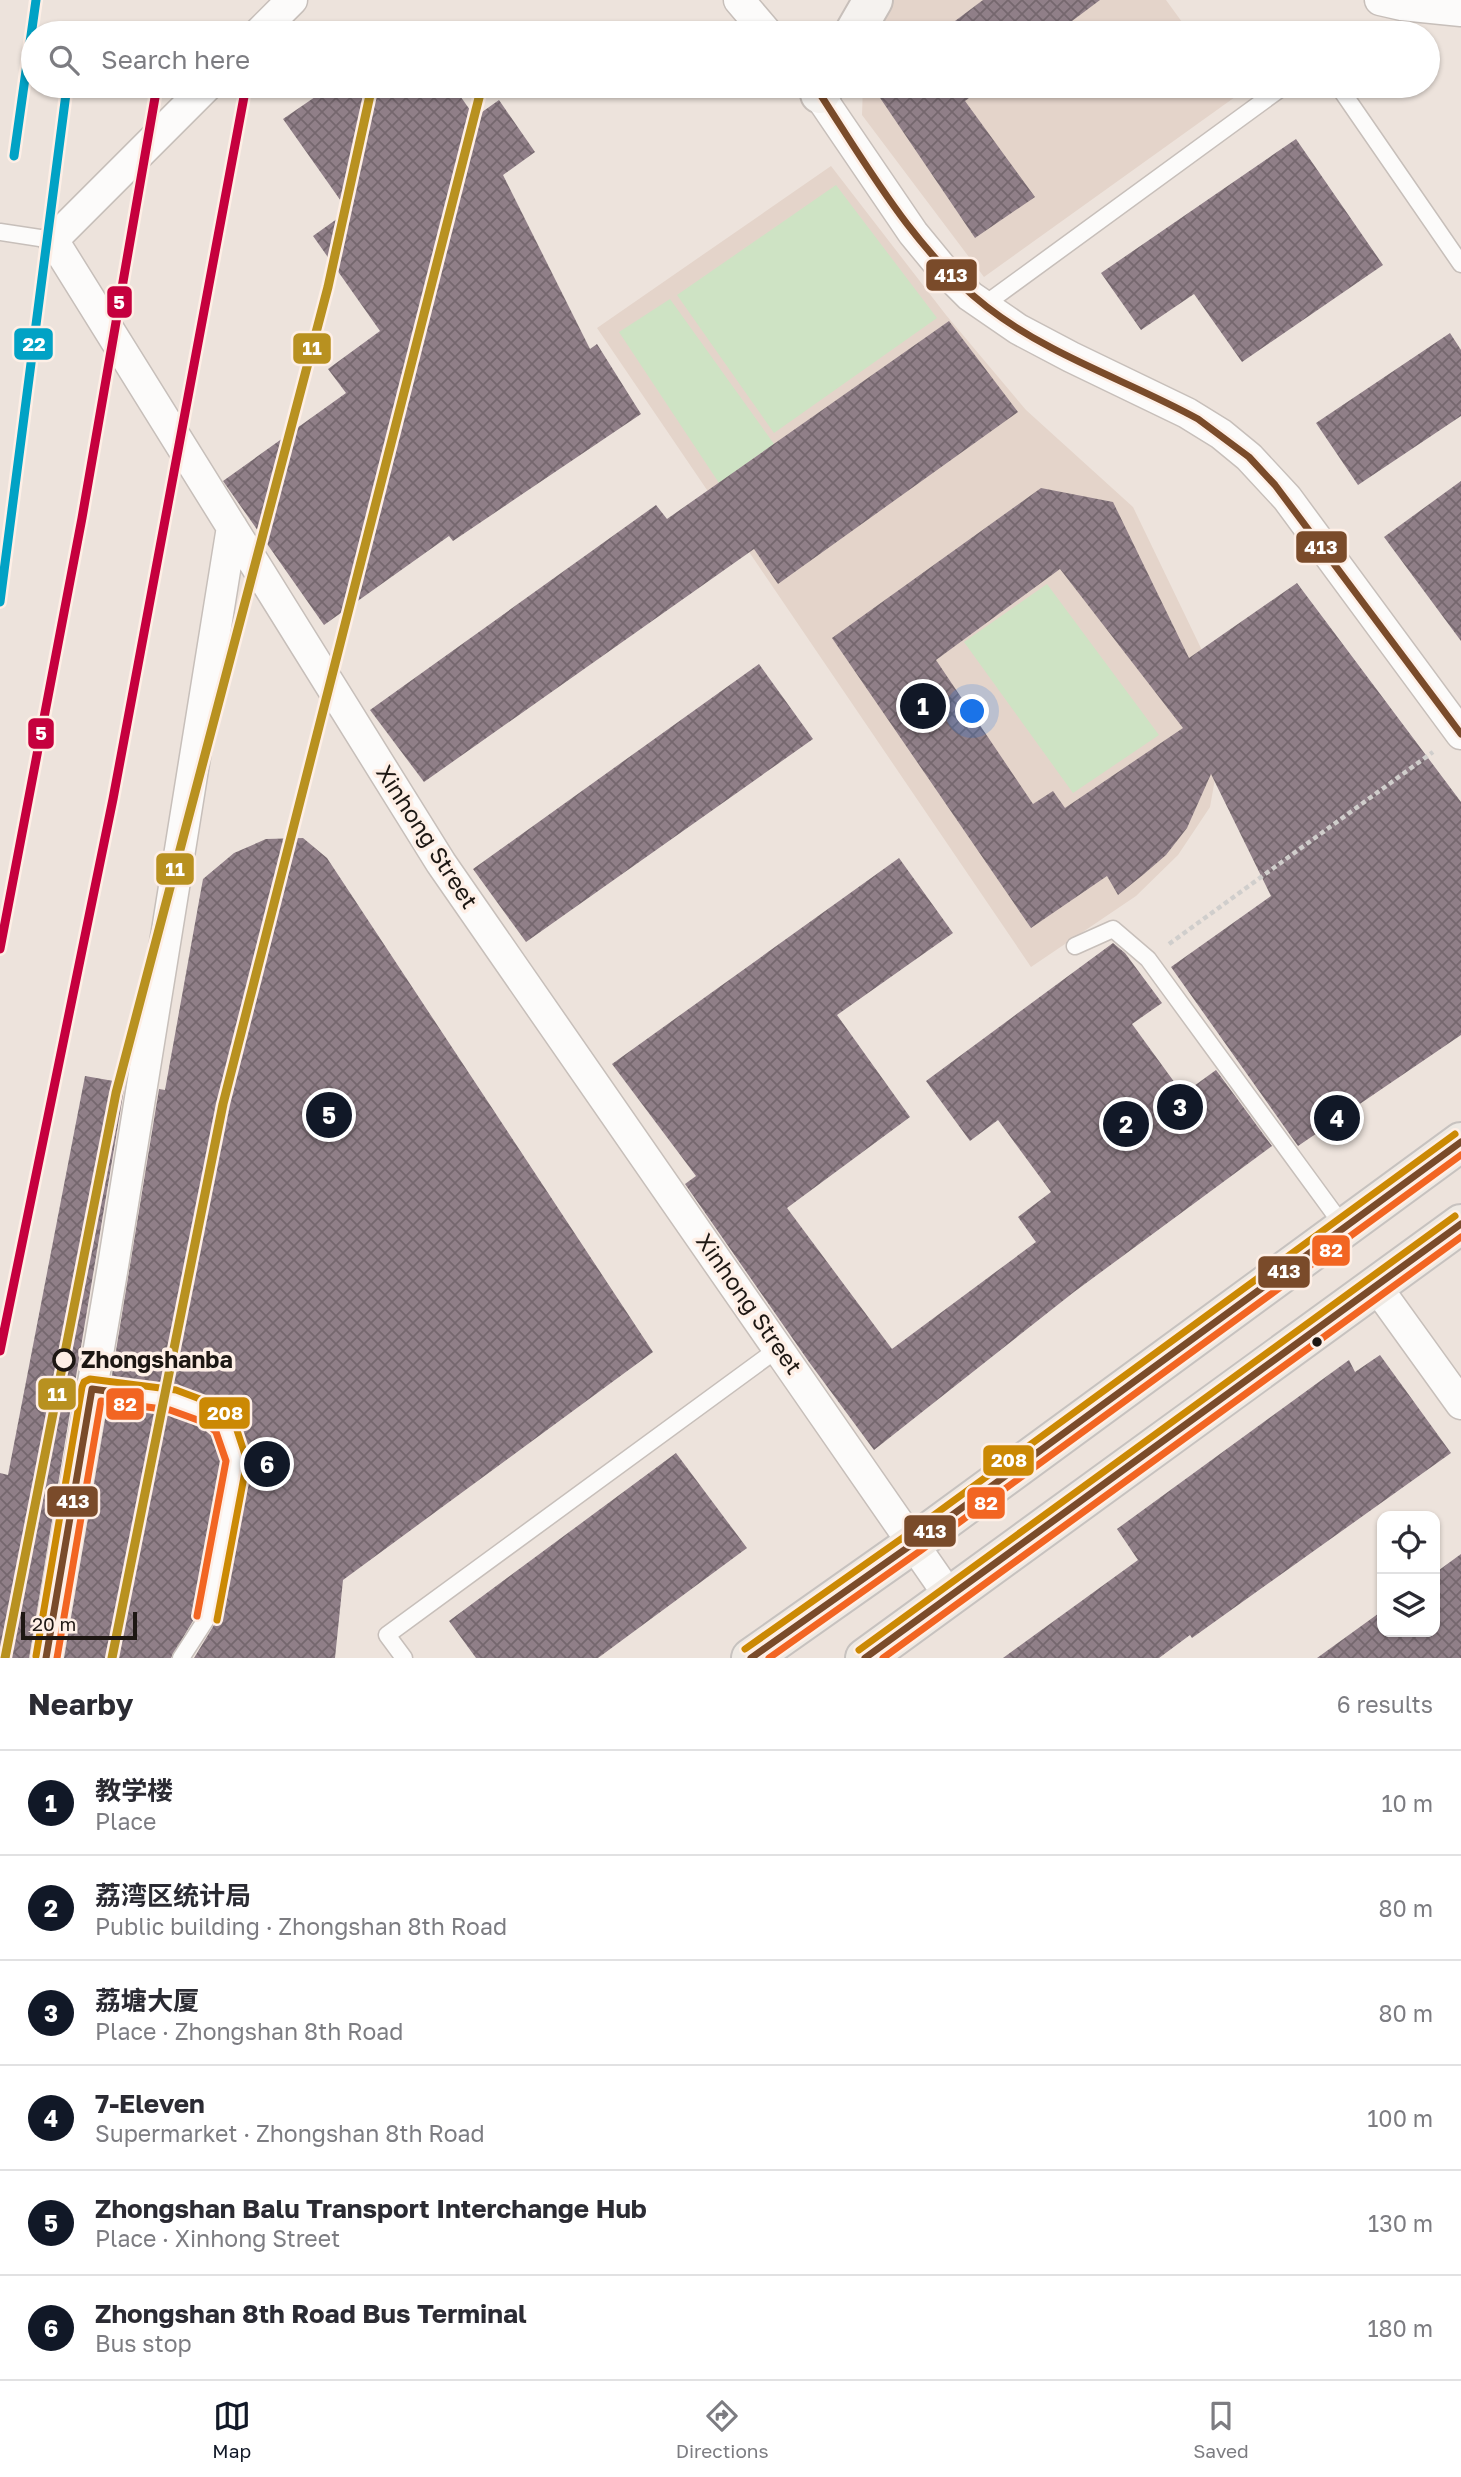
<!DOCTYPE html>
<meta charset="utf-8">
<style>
:root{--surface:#fff;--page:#f7f7f7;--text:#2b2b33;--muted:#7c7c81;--line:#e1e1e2;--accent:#111827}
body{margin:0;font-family:"Golos Text","Noto Sans SC",sans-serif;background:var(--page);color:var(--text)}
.controls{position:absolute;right:21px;bottom:21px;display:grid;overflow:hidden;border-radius:14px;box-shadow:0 2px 5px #0004}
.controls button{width:63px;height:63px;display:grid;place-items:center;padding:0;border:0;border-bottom:2px solid var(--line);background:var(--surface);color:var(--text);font:35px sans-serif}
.scale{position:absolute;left:21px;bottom:18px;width:116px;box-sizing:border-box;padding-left:7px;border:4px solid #1d1713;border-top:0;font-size:19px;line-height:24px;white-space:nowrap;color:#1d1713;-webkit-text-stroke:5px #feefe6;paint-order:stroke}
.you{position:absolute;left:973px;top:712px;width:24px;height:24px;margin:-18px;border:5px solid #fff;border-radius:50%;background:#1a73e8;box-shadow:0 0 0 10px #1a73e833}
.badge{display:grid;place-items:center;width:46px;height:46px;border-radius:50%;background:var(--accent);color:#fff;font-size:23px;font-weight:700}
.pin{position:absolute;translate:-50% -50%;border:4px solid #fff;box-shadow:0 2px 7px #0006}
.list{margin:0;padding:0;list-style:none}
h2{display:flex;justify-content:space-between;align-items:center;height:91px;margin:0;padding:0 28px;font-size:30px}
h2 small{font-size:23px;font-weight:400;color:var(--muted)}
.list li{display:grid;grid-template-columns:46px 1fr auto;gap:21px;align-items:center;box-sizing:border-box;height:105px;padding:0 28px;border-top:2px solid var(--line)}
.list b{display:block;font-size:26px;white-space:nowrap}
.list p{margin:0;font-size:23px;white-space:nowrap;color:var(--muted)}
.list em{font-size:23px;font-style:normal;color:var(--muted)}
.icon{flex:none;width:38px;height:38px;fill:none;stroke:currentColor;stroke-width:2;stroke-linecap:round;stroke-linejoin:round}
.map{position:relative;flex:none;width:1461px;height:1658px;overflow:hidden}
.search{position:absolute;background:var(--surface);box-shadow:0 2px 5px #0004;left:21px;right:21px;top:21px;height:77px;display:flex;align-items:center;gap:18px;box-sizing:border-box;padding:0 24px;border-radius:38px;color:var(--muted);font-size:26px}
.sheet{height:721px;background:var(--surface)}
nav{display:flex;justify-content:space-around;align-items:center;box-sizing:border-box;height:98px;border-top:2px solid var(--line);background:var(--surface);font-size:19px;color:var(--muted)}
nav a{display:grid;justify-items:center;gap:4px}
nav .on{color:var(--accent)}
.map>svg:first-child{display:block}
.education{fill:#e4d4ca}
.pitch{fill:#cee3c4}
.building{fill:url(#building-cross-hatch);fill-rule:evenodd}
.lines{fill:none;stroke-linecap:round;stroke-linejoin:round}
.lane-casing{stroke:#c7bfba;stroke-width:19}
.street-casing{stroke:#c7bfba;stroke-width:33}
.secondary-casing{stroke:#c7bfba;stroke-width:42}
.primary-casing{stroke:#c7c2bf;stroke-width:42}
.path{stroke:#d0cecc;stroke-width:4.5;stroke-dasharray:5 3.5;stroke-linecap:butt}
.lane{stroke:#fcfbfa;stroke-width:16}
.street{stroke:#fcfbfa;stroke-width:30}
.secondary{stroke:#f5f2ef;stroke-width:38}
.primary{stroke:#eee9e3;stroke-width:38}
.bus-1-casing{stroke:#feefe6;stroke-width:12}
.bus-2-casing{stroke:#feefe6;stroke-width:12}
.bus-3-casing{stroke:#feefe6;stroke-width:12}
.bus-1{stroke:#7a4b2a;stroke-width:7}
.bus-2{stroke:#f26522;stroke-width:7}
.bus-3{stroke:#cb8904;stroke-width:7}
.metro-1-casing{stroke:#feefe6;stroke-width:14}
.metro-2-casing{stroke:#feefe6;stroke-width:14}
.metro-3-casing{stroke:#feefe6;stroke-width:14}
.metro-1{stroke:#b89120;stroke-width:9}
.metro-2{stroke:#c5003e;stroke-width:9}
.metro-3{stroke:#01a2c5;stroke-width:9}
.bus-dot{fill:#1d1713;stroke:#feefe6;stroke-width:2.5}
.stop-dot{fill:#feefe6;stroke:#1d1713;stroke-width:3.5}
.labels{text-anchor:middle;stroke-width:7;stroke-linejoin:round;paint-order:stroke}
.street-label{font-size:23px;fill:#1d1713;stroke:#feefe6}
.stop-label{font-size:23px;font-weight:bold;fill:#1d1713;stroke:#feefe6;text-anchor:start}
.line-badge{stroke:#feefe6;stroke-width:2.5}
.badge-label{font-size:19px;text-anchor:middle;font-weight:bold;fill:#fff}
</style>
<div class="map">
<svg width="1461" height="1658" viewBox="0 0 1461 1658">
<defs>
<pattern id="building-cross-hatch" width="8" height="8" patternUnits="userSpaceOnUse" patternTransform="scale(1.75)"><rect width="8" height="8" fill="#907f88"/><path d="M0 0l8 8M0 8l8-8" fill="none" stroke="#75676e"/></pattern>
</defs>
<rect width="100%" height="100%" fill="#ede3dc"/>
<path class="education" d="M 894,0 L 1166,0 L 1190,33 L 878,33 Z
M 863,86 L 1226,86 L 1235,97 L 984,277 L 862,115 Z
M 831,166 L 946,315 L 1026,410 L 1133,507 L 1211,669 L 1223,734 L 1210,807 L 1178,855 L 1136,896 L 1031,967 L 597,328 Z"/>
<path class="pitch" d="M 836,185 L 937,318 L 774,433 L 677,295 Z
M 670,299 L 774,444 L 719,483 L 619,332 Z
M 1047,584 L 1159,735 L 1073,793 L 964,642 Z"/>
<path class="building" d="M 983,0 L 1100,0 L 1056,33 L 939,33 Z
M 331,86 L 453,86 L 475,117 L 499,100 L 535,152 L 503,175 L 590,349 L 597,344 L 641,414 L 453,541 L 449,536 L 324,625 L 223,481 L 346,393 L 328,369 L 380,331 L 313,236 L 348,211 L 283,119 Z
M 872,86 L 985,86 L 965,101 L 1035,197 L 975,238 Z
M 1296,139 L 1383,265 L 1242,362 L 1194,294 L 1141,330 L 1101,273 Z
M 949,321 L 1018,412 L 778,584 L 754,549 L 424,782 L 370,710 L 656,505 L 667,519 Z
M 1450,333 L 1461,350 L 1461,416 L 1358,485 L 1316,423 Z
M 1461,481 L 1461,641 L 1384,537 Z
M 1041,488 L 1113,502 L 1189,658 L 1297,583 L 1461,802 L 1461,1035 L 1298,1146 L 1171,967 L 1271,896 L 1211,774 L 1187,828 L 1166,855 L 1144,874 L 1118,895 L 1107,876 L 1031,928 L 832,638 ZM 1060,569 L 1183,728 L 1065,808 L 1053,791 L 1033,804 L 936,660 Z
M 759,664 L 813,739 L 526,942 L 473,869 Z
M 303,838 L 327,858 L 653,1352 L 343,1580 L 335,1658 L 194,1658 L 217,1620 L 247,1457 L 235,1422 L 215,1404 L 174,1390 L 111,1381 L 159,1089 L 165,1090 L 203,879 L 234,853 L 266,839 Z
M 899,858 L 953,933 L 837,1015 L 910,1117 L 787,1208 L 892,1349 L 1036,1242 L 1018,1217 L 1051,1192 L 998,1120 L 970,1141 L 926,1081 L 1113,943 L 1125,953 L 1162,1003 L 1132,1024 L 1183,1094 L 1216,1070 L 1272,1146 L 1074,1292 L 874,1450 L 809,1362 L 685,1184 L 696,1176 L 612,1064 Z
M 85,1076 L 125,1083 L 29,1658 L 0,1658 L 0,1473 L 8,1475 Z
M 1380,1355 L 1451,1453 L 1192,1638 L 1190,1635 L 1159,1658 L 1003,1658 L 1138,1560 L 1117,1529 L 1349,1360 L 1355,1372 Z
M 108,1402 L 170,1410 L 206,1423 L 216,1432 L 226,1461 L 197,1614 L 171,1658 L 64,1658 Z
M 676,1453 L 747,1548 L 598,1658 L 476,1658 L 449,1621 Z
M 1461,1554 L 1461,1658 L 1317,1658 L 1382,1611 L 1382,1632 L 1435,1632 L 1435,1573 Z"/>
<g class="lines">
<g class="lane-casing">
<path id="lane" d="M 1316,86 L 1339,87 L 1461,264
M 0,232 L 53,240
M 984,305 L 1284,86
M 1075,946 L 1113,929 L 1148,959 L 1344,1227
M 92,1389 L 173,1400 L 211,1414 L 225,1426 L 237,1460 L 207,1618 L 181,1658
M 404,1658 L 387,1635 L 779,1348"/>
</g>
<g class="street-casing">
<path id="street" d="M 739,0 L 767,33
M 1380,0 L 1402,5 L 1461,11
M 259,33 L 292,0
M 207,86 L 53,240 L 441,863 L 950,1597
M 813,86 L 913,233 L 941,267 L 970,296 L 1018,329 L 1071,357 L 1187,413 L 1221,434 L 1249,457 L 1287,498 L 1461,734
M 1376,1286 L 1461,1404
M 46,1658 L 113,1266 L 232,527"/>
</g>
<g class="secondary-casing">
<path id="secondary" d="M 854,33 L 873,0
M 820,94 L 825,86"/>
</g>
<g class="primary-casing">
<path id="primary" d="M 751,1658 L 914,1543 L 1461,1142
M 865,1658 L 1461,1224"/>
</g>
<path class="path" d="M 1169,944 L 1433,752"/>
<use href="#lane" class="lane"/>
<use href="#street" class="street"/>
<use href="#secondary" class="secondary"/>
<use href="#primary" class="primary"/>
<g class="bus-1-casing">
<path id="bus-1" d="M 825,86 L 820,94 C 869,169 915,251 987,307 C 1050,356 1129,381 1198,419 L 1249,457 L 1275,485 L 1461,734
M 46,1658 L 92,1389 L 136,1395
M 751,1658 L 914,1543 L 1461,1142
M 865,1658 L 1461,1224"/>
</g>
<g class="bus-2-casing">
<path id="bus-2" d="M 57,1658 L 101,1401 L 170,1410 L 206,1423 L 216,1432 L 226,1461 L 197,1616
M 769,1658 L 920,1551 L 1461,1155
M 883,1658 L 1461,1237"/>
</g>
<g class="bus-3-casing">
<path id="bus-3" d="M 745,1649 L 908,1534 L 1455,1134
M 859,1650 L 1455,1216
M 36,1656 L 82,1387 L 84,1382 L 90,1379 L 176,1390 L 216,1405 L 234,1421 L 247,1461 L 217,1620"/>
</g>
<use href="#bus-1" class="bus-1"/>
<use href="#bus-2" class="bus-2"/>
<use href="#bus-3" class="bus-3"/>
<g class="metro-1-casing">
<path id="metro-1" d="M 5,1658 L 116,1093 L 328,287 L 372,86
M 112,1658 L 223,1104 L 482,86"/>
</g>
<g class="metro-2-casing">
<path id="metro-2" d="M 0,949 L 82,518 L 157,86
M 0,1351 L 113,799 L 246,86"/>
</g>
<g class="metro-3-casing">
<path id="metro-3" d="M 14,156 L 36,0
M 0,602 L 67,86"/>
</g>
<use href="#metro-1" class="metro-1"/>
<use href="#metro-2" class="metro-2"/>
<use href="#metro-3" class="metro-3"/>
</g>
<circle class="bus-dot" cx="1317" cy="1342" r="6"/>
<circle class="stop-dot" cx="64" cy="1360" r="10"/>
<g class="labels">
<g class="street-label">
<text transform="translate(427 837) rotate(57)" y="8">Xinhong Street</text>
<text transform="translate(749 1304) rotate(55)" y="8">Xinhong Street</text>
</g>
<g class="stop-label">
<text x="81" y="1368">Zhongshanba</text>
</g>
</g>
<g class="line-badge">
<rect x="925" y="258" width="53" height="34" rx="7" fill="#7a4b2a"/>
<rect x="106" y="285" width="27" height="34" rx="7" fill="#c5003e"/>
<rect x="13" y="327" width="41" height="34" rx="7" fill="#01a2c5"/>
<rect x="292" y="332" width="40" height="33" rx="7" fill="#b89120"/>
<rect x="1295" y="530" width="53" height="34" rx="7" fill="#7a4b2a"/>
<rect x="27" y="717" width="28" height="33" rx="7" fill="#c5003e"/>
<rect x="155" y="852" width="40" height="34" rx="7" fill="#b89120"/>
<rect x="1311" y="1234" width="40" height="33" rx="7" fill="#f26522"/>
<rect x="1257" y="1255" width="54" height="34" rx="7" fill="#7a4b2a"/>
<rect x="37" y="1377" width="40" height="34" rx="7" fill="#b89120"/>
<rect x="105" y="1387" width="40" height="34" rx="7" fill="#f26522"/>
<rect x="198" y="1396" width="53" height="34" rx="7" fill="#cb8904"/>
<rect x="982" y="1444" width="53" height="33" rx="7" fill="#cb8904"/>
<rect x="46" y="1485" width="53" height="33" rx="7" fill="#7a4b2a"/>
<rect x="966" y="1486" width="40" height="34" rx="7" fill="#f26522"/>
<rect x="903" y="1514" width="54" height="34" rx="7" fill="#7a4b2a"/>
</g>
<g class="badge-label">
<text x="951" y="282">413</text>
<text x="119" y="309">5</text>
<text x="34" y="351">22</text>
<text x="312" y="355">11</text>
<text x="1321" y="554">413</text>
<text x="41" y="740">5</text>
<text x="175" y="876">11</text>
<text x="1331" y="1257">82</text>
<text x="1284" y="1278">413</text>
<text x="57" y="1401">11</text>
<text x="125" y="1411">82</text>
<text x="225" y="1420">208</text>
<text x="1009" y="1467">208</text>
<text x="73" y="1508">413</text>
<text x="986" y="1510">82</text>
<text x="930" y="1538">413</text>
</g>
</svg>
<div class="controls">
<button><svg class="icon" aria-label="locate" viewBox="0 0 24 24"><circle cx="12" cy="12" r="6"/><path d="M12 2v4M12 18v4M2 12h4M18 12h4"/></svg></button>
<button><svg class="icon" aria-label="layers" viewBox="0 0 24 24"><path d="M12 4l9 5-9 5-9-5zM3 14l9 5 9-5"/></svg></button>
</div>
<div class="scale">20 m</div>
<div class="you"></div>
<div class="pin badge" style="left:923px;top:706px">1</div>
<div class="pin badge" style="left:1126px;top:1124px">2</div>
<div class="pin badge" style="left:1180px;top:1107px">3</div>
<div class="pin badge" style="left:1337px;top:1118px">4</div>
<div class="pin badge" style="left:329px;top:1115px">5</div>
<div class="pin badge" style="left:267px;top:1464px">6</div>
<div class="search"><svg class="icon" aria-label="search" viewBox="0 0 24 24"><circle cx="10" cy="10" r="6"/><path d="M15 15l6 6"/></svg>Search here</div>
</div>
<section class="sheet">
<h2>Nearby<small>6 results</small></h2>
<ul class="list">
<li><span class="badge">1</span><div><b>教学楼</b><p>Place</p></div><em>10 m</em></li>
<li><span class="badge">2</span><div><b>荔湾区统计局</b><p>Public building · Zhongshan 8th Road</p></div><em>80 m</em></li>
<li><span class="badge">3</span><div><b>荔塘大厦</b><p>Place · Zhongshan 8th Road</p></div><em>80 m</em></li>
<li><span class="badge">4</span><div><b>7-Eleven</b><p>Supermarket · Zhongshan 8th Road</p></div><em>100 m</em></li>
<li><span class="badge">5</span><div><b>Zhongshan Balu Transport Interchange Hub</b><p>Place · Xinhong Street</p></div><em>130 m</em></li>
<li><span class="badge">6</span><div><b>Zhongshan 8th Road Bus Terminal</b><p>Bus stop</p></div><em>180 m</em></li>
</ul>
</section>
<nav>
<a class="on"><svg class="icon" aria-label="map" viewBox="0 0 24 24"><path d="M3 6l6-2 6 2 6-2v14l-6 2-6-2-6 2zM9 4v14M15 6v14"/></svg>Map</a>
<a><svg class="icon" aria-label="directions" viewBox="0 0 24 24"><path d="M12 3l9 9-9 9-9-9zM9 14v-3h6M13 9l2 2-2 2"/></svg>Directions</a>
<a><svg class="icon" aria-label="saved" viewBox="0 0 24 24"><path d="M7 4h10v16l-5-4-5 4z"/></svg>Saved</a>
</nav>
